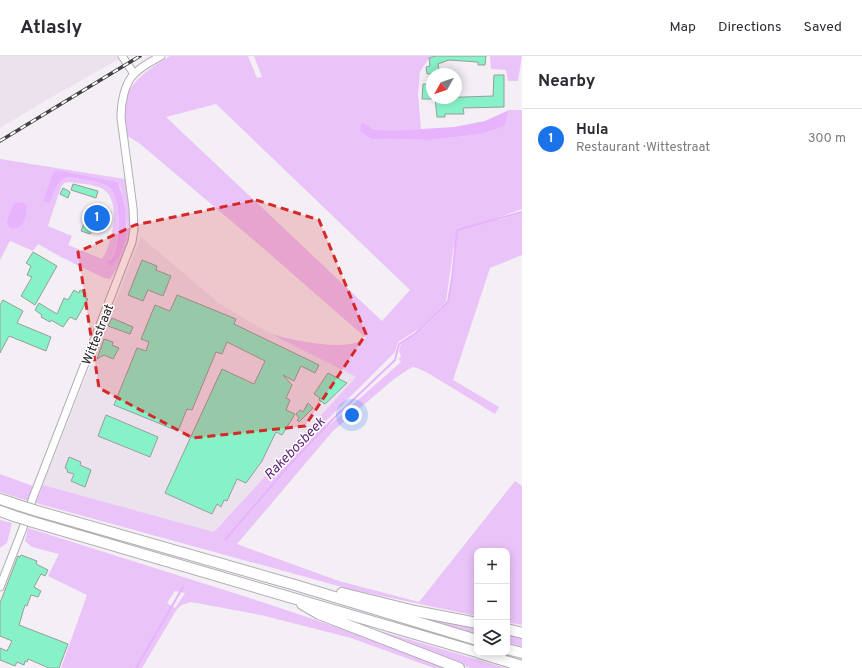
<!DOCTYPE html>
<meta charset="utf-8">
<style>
:root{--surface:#fff;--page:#f2f2f3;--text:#2b2b33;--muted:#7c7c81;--line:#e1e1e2;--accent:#1a73e8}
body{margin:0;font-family:Overpass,sans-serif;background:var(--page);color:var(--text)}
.controls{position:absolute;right:12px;bottom:12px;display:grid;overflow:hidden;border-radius:8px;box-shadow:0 2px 10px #0003}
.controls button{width:36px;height:36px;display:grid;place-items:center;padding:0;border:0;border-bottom:1px solid var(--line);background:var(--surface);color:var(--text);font:20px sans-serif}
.compass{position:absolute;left:426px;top:12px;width:36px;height:36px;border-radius:50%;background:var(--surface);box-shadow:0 2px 10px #0003;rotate:230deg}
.you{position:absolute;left:352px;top:359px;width:14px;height:14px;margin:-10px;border:3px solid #fff;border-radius:50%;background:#1a73e8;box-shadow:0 0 0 6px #1a73e833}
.badge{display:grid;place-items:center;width:26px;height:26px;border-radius:50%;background:var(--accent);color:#fff;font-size:13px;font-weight:700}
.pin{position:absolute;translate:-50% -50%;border:2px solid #fff;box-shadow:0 1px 4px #0006}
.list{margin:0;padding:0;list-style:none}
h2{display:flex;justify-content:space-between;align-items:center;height:52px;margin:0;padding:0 16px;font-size:17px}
h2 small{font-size:13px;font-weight:400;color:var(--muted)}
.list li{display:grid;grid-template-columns:26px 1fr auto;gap:12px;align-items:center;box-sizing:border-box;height:60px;padding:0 16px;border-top:1px solid var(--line)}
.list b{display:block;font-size:15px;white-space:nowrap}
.list p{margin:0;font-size:13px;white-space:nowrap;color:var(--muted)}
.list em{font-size:13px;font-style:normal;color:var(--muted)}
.icon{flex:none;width:22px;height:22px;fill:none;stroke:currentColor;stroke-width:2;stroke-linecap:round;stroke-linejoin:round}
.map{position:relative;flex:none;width:522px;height:612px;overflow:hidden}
header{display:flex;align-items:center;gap:24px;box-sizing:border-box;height:56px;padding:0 20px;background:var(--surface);border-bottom:1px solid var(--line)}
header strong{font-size:19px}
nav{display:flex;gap:22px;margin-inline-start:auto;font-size:14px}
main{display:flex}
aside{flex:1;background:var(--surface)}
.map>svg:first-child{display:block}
.built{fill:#ebe2ee}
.green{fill:#eac3f9;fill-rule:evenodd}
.water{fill:#e8b3fd}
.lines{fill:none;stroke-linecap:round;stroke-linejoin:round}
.stream{stroke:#e8b3fd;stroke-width:2}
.building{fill:#87f1c7;stroke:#979e9b}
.minor-casing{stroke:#b2aeb4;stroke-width:9}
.highway-casing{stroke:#b2aeb4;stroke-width:12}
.minor{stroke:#fff;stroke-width:7}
.highway{stroke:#fff;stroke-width:10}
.rail-casing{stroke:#424044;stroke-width:3.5}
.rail{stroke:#fff;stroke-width:2;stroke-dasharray:6;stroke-linecap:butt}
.highway-bridge-casing{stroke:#b2aeb4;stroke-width:12;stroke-linecap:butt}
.highway-bridge{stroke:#fff;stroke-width:10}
.marked{fill:#d62828;fill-opacity:0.2;stroke:#d62828;stroke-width:3;stroke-dasharray:8 5;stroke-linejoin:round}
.labels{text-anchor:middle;stroke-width:3;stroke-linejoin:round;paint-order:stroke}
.street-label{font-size:13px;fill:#2a282b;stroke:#fff}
.water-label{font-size:14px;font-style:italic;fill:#65257b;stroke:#fff}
</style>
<header>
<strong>Atlasly</strong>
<nav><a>Map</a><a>Directions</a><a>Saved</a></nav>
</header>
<main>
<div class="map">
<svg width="522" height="612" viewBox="0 0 522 612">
<rect width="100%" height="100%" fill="#f3eff5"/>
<path class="built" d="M 0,0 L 117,0 L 119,3 L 50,42 L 0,72 Z
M 141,181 L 220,248 L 271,278 L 356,321 L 214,476 L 43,429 Z"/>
<path class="green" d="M 170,0 L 248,0 L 257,22 L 262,21 L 254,0 L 435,0 L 429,2 L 420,16 L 418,38 L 421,73 C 401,75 380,79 363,67 L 372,83 L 430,84 L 482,78 L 505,70 L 509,54 L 522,54 L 522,153 L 497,162 L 498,164 L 522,157 L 522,199 L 490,212 L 453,324 L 499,351 L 495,358 L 428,317 L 417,312 L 413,311 L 409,313 L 394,323 L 333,375 L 237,488 L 339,525 L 419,546 L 515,425 L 522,430 L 522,569 L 507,566 L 507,495 L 477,495 L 477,560 L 353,534 L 36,447 L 43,429 L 214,476 L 356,321 L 271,278 C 293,284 333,293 355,287 C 359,286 363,284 366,282 L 263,192 L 139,87 L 127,80 C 126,71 124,61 124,52 C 126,26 151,12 170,0 ZM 216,48 L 410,234 L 382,265 L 166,61 ZM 454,188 L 454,212 L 448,247 L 422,273 L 401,288 L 399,295 L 401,300 L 399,303 L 401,306 L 327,371 L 323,368 L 395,296 L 398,286 L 420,272 L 446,246 Z
M 490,0 L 522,0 L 518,25 L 508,25 L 506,14 L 491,13 Z
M 0,103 L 125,123 C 127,140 132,160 130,177 C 129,189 118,212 110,223 L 104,222 L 63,202 L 38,188 L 33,195 L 10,185 L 0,204 ZM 59,114 L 118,126 L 121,133 L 127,170 L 111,210 L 106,206 C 108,205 110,204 111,202 C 121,191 122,141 109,131 C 100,125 78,123 67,121 L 62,122 L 58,127 ZM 71,126 C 80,128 92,128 101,132 C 123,141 112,189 102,203 L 68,189 L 72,180 L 48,170 L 61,131 L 64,127 Z
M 0,418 L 33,430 L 28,445 L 0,436 Z
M 0,464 L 12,467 L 7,487 L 0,492 Z
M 28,472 L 262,546 L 366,581 L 448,612 L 434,612 L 351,582 L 261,559 L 191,546 L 182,549 L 177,553 L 142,612 L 61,612 L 87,539 L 48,520 L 59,498 L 32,491 L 25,485 ZM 175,535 L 185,537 L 175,552 L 167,547 Z
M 395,554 L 477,571 L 477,578 Z
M 360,569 L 506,612 L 470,612 Z
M 507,577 L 522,581 L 522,591 L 507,586 Z"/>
<path class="water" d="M 509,54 L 505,70 L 482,78 L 430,84 L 372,83 L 360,75 L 361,68 L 363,67 L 374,73 L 390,75 L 454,71 L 485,65 Z
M 59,114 L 118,126 C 127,152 133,190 111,210 L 106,206 C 107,205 109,204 111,203 C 121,192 122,141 109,131 C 100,125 78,123 67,121 C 56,125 54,137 50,147 L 43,145 L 53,117 Z
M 22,146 L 27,150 C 26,159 25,173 13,172 C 9,172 8,170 7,166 L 13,148 Z"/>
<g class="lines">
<path class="stream" d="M 225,484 L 291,407 L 333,363 L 395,304 L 399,288 L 416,277 L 448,246 L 452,223 L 457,174 L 522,156
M 136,612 L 183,531"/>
</g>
<path class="building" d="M 436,0 L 486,0 L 485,9 L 478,9 L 478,6 L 449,4 L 438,8 L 440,18 L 427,18 L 426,11 L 430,10 L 429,2 Z
M 494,19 L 504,19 L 504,51 L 463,52 L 464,58 L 445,58 L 445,61 L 437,61 L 435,42 L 493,40 Z
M 423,28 L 432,28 L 432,43 L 422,43 Z
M 73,128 L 98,135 L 96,142 L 71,134 Z
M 63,132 L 70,136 L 68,142 L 60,138 Z
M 91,149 L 111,156 L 106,170 L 102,168 L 99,176 L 92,174 L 90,178 L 81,175 Z
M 33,196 L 57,210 L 35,249 L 21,240 L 32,221 L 27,219 L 31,210 L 26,207 Z
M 142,204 L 157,210 L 156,214 L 171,220 L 163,240 L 148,234 L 143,245 L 128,239 Z
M 74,234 L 79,237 L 80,234 L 86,237 L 84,241 L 88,243 L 76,264 L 70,261 L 63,271 L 51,264 L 50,266 L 41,261 L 42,259 L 35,254 L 39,247 L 57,258 L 64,242 L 68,244 Z
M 177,239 L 236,263 L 234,268 L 319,309 L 315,317 L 301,310 L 294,325 L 283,319 L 292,329 L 286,342 L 290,344 L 286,354 L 295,358 L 282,379 L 276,376 L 262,405 L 246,427 L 237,423 L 227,445 L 224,444 L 221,451 L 217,448 L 212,458 L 165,437 L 222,313 L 254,328 L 265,305 L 227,286 L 222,298 L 216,296 L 192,354 L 187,353 L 178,375 L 114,349 L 137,292 L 146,295 L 149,286 L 141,283 L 155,249 L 170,255 Z
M 3,244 L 23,255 L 17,267 L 51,281 L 46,295 L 9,280 L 0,297 L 0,249 Z
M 112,262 L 133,271 L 130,278 L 108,270 Z
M 104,283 L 113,286 L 112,289 L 119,292 L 113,303 L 104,299 L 97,303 Z
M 328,317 L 347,327 L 325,348 L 319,344 L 320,342 L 314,338 Z
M 308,347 L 313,352 L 299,366 L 297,364 L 299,362 L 296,358 L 300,354 L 303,356 Z
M 106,359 L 158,381 L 150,401 L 98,380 Z
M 69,401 L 81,406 L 80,409 L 91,414 L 85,431 L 71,425 L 74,418 L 67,416 L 68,414 L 65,412 Z
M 21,499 L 37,505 L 36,508 L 48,514 L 45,520 L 41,518 L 34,531 L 41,535 L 38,541 L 31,539 L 27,550 L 25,549 L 19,569 L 68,588 L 59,612 L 49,612 L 28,603 L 27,606 L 25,605 L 24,609 L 17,606 L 15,610 L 0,604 L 0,592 L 7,595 L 12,585 L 0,580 L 0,547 L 18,500 L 20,501 Z"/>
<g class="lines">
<g class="minor-casing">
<path id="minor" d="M 122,0 L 134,18
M 0,531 L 23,472 L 32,444 L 132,186 L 134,173 L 133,152 L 121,62 C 121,48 124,27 135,17 C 142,10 152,5 161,0"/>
</g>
<g class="highway-casing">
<path id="highway" d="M 0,443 L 18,449
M 0,455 L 14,460
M 37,455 L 295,529 L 477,584
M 33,466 L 477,596
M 342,537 L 415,555 L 477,567
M 302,548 L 319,558 L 459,612
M 507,573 L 522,577
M 507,593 L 522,597
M 479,597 L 522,610"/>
</g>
<use href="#minor" class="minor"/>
<use href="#highway" class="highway"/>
<g class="rail-casing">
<path id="rail" d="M 0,85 L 140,0"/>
</g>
<use href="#rail" class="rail"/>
<g class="highway-bridge-casing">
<path id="highway-bridge" d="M 18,449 L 37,455
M 14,460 L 33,466"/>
</g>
<use href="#highway-bridge" class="highway-bridge"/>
</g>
<path class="marked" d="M 256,144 L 319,164 L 366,278 L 305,370 L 193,382 L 99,332 L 78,196 L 135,169 Z"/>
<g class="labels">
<g class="street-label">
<text transform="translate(97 278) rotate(-68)" y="5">Wittestraat</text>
</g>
<g class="water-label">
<text transform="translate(294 392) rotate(-46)" y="5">Rakebosbeek</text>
</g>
</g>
</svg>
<div class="controls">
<button>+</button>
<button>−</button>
<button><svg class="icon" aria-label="layers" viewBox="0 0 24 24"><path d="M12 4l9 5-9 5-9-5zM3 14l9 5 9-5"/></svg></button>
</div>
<svg class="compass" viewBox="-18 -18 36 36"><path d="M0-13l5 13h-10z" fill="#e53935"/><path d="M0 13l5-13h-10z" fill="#7c7c81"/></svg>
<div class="you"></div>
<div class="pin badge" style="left:97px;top:162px">1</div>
</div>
<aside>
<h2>Nearby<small></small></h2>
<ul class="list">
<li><span class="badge">1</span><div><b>Hula</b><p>Restaurant · Wittestraat</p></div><em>300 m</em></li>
</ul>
</aside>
</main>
